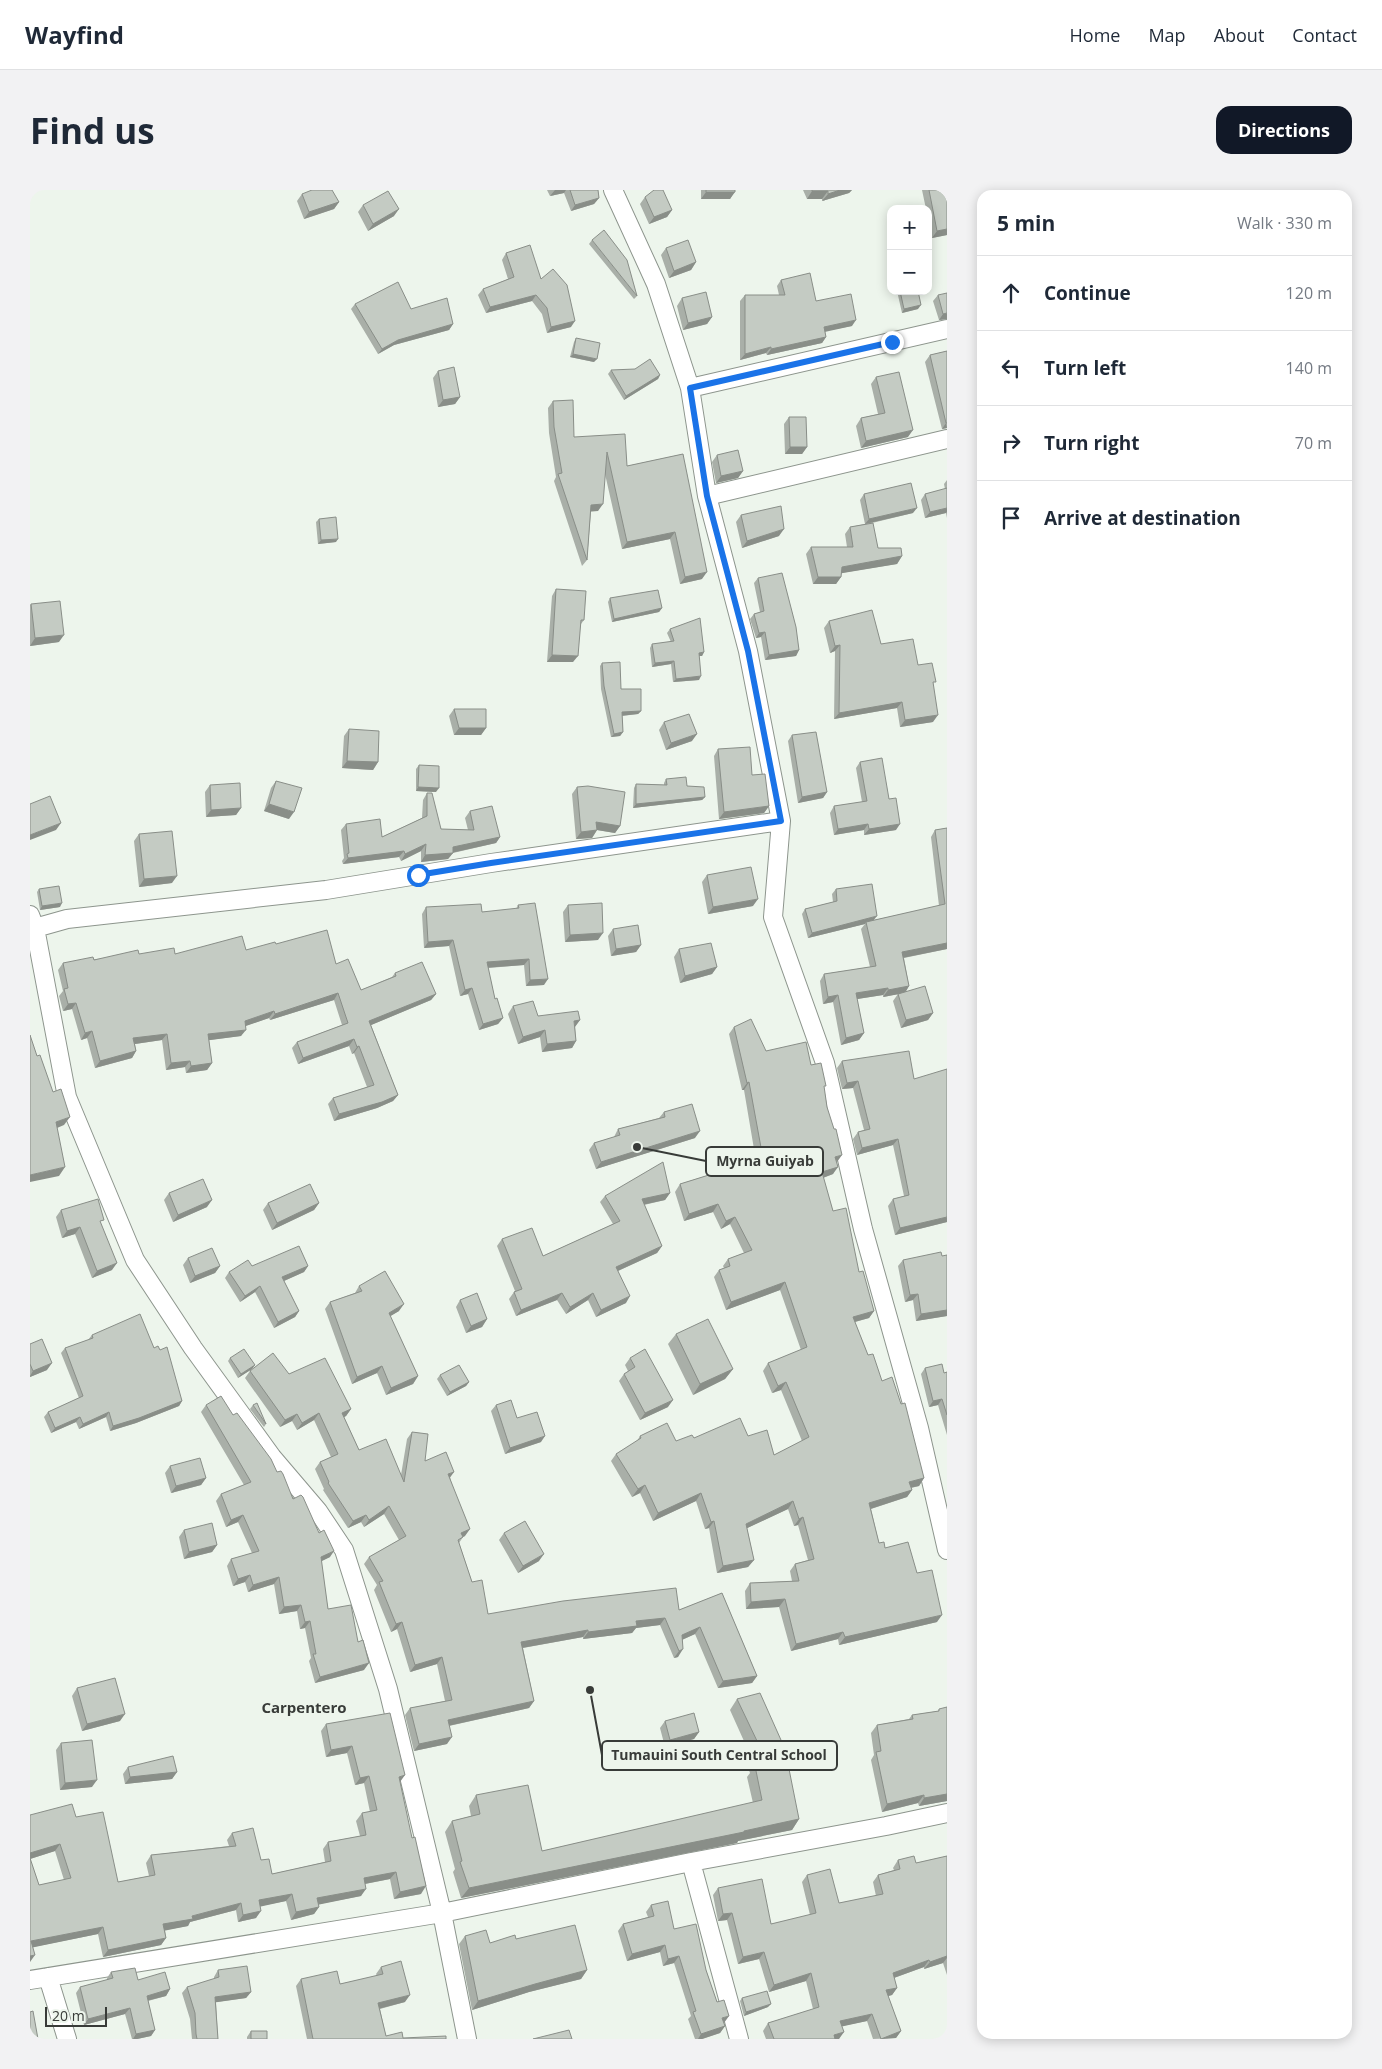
<!DOCTYPE html>
<meta charset="utf-8">
<style>
:root{--surface:#fff;--page:#f2f2f3;--text:#1f2937;--muted:#747a83;--line:#e0e1e3;--accent:#111827}
body{margin:0;font-family:"Open Sans",sans-serif;background:var(--page);color:var(--text)}
.controls{position:absolute;right:15px;top:15px;display:grid;overflow:hidden;border-radius:10px;box-shadow:0 2px 12px #0003}
.controls button{width:45px;height:45px;display:grid;place-items:center;padding:0;border:0;border-bottom:1px solid var(--line);background:var(--surface);color:var(--text);font:25px sans-serif}
.scale{position:absolute;left:15px;bottom:12px;width:62px;box-sizing:border-box;padding-left:5px;border:2px solid #383b38;border-top:0;font-size:14px;line-height:18px;white-space:nowrap;color:#383b38;-webkit-text-stroke:4px #edf5ec;paint-order:stroke}
.stop{position:absolute;width:15px;height:15px;margin:-11px;border:4px solid #1a73e8;border-radius:50%;background:#fff}
.stop.end{background:#1a73e8;border-color:#fff;box-shadow:0 1px 5px #0008}
.list{margin:0;padding:0;list-style:none}
h2{display:flex;justify-content:space-between;align-items:center;height:65px;margin:0;padding:0 20px;font-size:21px}
h2 small{font-size:16px;font-weight:400;color:var(--muted)}
.list li{display:grid;grid-template-columns:32px 1fr auto;gap:15px;align-items:center;box-sizing:border-box;height:75px;padding:0 20px;border-top:1px solid var(--line)}
.list b{display:block;font-size:19px;white-space:nowrap}
.list em{font-size:16px;font-style:normal;color:var(--muted)}
.icon{flex:none;width:28px;height:28px;fill:none;stroke:currentColor;stroke-width:2;stroke-linecap:round;stroke-linejoin:round}
.map{position:relative;flex:none;width:917px;height:1849px;overflow:hidden;border-radius:15px}
header{display:flex;align-items:center;gap:30px;box-sizing:border-box;height:70px;padding:0 25px;background:var(--surface);border-bottom:1px solid var(--line)}
header strong{font-size:24px}
nav{display:flex;gap:28px;margin-inline-start:auto;font-size:18px}
.intro{display:flex;align-items:center;justify-content:space-between;box-sizing:border-box;height:120px;padding:0 30px}
h1{margin:0;font-size:35px}
.button{padding:12px 22px;border-radius:15px;background:var(--accent);color:#fff;font-size:18px;font-weight:700}
main{display:flex;gap:30px;padding:0 30px}
aside{flex:1;background:var(--surface);border-radius:15px;box-shadow:0 2px 12px #0003}
.map>svg:first-child{display:block}
.lines{fill:none;stroke-linecap:round;stroke-linejoin:round}
.minor-casing{stroke:#8d958d;stroke-width:20}
.minor{stroke:#fff;stroke-width:18}
.wall{fill:#a9afa8;fill-rule:evenodd}
.shaded-wall{fill:#898e88}
.building{fill:#c4cbc3;stroke:#898e88}
.route{stroke:#1a73e8;stroke-width:6}
.labels{text-anchor:middle;stroke-width:4;stroke-linejoin:round;paint-order:stroke}
.quarter-label{font-size:15px;font-weight:bold;fill:#383b38;stroke:#edf5ec}
.leader{fill:none;stroke:#383b38;stroke-width:2}
.callout-dot{fill:#383b38;stroke:#edf5ec;stroke-width:2}
.callout{fill:#edf5ec;stroke:#383b38;stroke-width:2}
.callout-label{font-size:14px;text-anchor:middle;font-weight:bold;fill:#383b38}
</style>
<header>
<strong>Wayfind</strong>
<nav><a>Home</a><a>Map</a><a>About</a><a>Contact</a></nav>
</header>
<div class="intro"><h1>Find us</h1><a class="button">Directions</a></div>
<main>
<div class="map">
<svg width="917" height="1849" viewBox="0 0 917 1849">
<rect width="100%" height="100%" fill="#edf5ec"/>
<g class="lines">
<g class="minor-casing">
<path id="minor" d="M 583,0 L 626,94 L 660,198
M 917,139 L 660,198 L 677,306 L 718,461 L 751,631 L 743,727 L 795,873 L 833,1039 L 889,1238 L 917,1360
M 677,306 L 917,249
M 0,725 L 5,738 L 37,907 L 105,1070 L 163,1158 L 242,1267 L 288,1321 L 314,1360 L 358,1499 L 412,1723 L 437,1849
M 5,738 L 37,729 L 296,700 L 461,673 L 751,631
M 661,1672 L 856,1636 L 917,1623
M 18,1787 L 37,1849
M 0,1790 L 412,1723 L 661,1672 L 709,1849"/>
</g>
<use href="#minor" class="minor"/>
</g>
<path class="wall" d="M 517,0 L 568,0 L 569,8 L 564,14 L 541,21 L 534,3 L 520,6 Z
M 671,0 L 705,0 L 700,9 L 671,9 Z
M 773,0 L 822,0 L 819,3 L 792,11 L 792,9 L 777,9 Z
M 892,0 L 917,0 L 917,45 L 902,48 L 898,28 L 898,19 L 896,19 Z
M 272,4 L 309,12 L 304,19 L 274,29 L 267,11 Z
M 615,7 L 642,20 L 637,27 L 619,34 L 610,14 Z
M 333,15 L 364,26 L 338,41 L 328,22 Z
M 562,50 L 607,106 L 604,109 L 559,54 Z
M 636,58 L 666,72 L 661,80 L 639,88 L 631,65 Z
M 476,63 L 511,89 L 541,137 L 517,143 L 512,124 L 502,111 L 456,123 L 448,105 L 453,99 L 478,89 L 472,70 Z
M 751,90 L 786,111 L 822,136 L 795,141 L 796,147 L 792,153 L 737,165 L 736,163 L 710,170 L 710,111 L 715,105 L 749,105 L 747,96 Z
M 867,101 L 888,101 L 888,119 L 872,123 Z
M 908,105 L 917,129 L 909,130 L 903,111 Z
M 652,108 L 682,127 L 677,134 L 653,140 L 647,116 Z
M 325,114 L 381,119 L 423,134 L 419,140 L 364,155 L 348,164 L 321,119 Z
M 546,148 L 564,172 L 540,167 L 544,152 Z
M 917,161 L 917,238 L 912,239 L 895,172 L 900,165 Z
M 581,180 L 630,185 L 628,189 L 594,210 L 578,184 Z
M 408,181 L 430,207 L 425,214 L 408,217 L 403,188 Z
M 846,187 L 878,247 L 831,258 L 826,236 L 831,228 L 848,224 L 841,194 Z
M 523,211 L 544,247 L 597,276 L 653,264 L 672,389 L 650,394 L 640,349 L 592,359 L 575,284 L 568,321 L 561,321 L 557,370 L 552,376 L 524,291 L 526,287 L 519,243 L 518,218 Z
M 759,227 L 777,257 L 772,264 L 755,264 L 754,234 Z
M 687,265 L 713,281 L 708,288 L 686,293 L 682,272 Z
M 917,290 L 917,328 L 916,323 L 895,328 L 891,310 L 895,304 L 915,299 L 914,294 Z
M 834,304 L 883,323 L 842,333 L 848,358 L 872,366 L 867,374 L 811,383 L 811,387 L 806,394 L 783,394 L 776,364 L 781,357 L 817,357 L 815,344 L 820,337 L 835,334 L 830,310 Z
M 711,325 L 749,346 L 712,358 L 706,332 Z
M 289,329 L 306,352 L 288,354 L 286,332 Z
M 728,388 L 769,460 L 766,466 L 735,470 L 731,447 L 726,448 L 720,429 L 724,424 L 730,422 L 724,393 Z
M 526,399 L 554,430 L 551,434 L 543,472 L 517,472 L 522,406 Z
M 580,408 L 632,418 L 629,422 L 582,432 L 578,412 Z
M 1,414 L 29,452 L 0,456 L 0,415 Z
M 799,431 L 851,454 L 888,475 L 903,495 L 903,532 L 870,537 L 867,518 L 804,529 L 805,461 L 800,463 L 794,438 Z
M 640,439 L 674,462 L 672,466 L 669,466 L 669,490 L 643,492 L 641,474 L 622,477 L 620,458 L 622,454 L 641,452 L 637,443 Z
M 572,473 L 591,499 L 611,521 L 608,524 L 592,526 L 593,542 L 590,546 L 581,547 L 571,499 L 570,476 Z
M 424,519 L 456,538 L 451,545 L 424,545 L 419,526 Z
M 634,532 L 662,551 L 636,560 L 629,540 Z
M 319,539 L 348,572 L 343,580 L 312,578 L 314,546 Z
M 762,545 L 797,602 L 793,608 L 768,613 L 758,551 Z
M 688,559 L 722,585 L 739,616 L 734,623 L 689,629 L 684,566 Z
M 830,572 L 859,609 L 866,640 L 834,645 L 834,640 L 804,645 L 800,623 L 804,616 L 832,612 L 826,578 Z
M 389,575 L 406,602 L 386,601 L 386,579 Z
M 636,589 L 657,596 L 675,607 L 672,610 L 603,618 L 604,598 L 606,594 L 634,595 L 634,593 Z
M 246,591 L 259,629 L 234,621 L 241,598 Z
M 180,595 L 211,618 L 206,625 L 176,627 L 175,602 Z
M 547,597 L 590,636 L 585,643 L 567,640 L 562,648 L 546,649 L 542,604 Z
M 397,603 L 411,639 L 438,640 L 435,628 L 440,621 L 470,647 L 466,653 L 423,663 L 418,669 L 391,672 L 391,661 L 371,671 L 369,667 L 313,674 L 312,671 L 314,668 L 311,640 L 316,634 L 352,647 L 392,628 L 393,610 Z
M 917,638 L 917,759 L 874,768 L 879,796 L 875,802 L 903,823 L 898,830 L 871,838 L 863,811 L 868,804 L 853,807 L 853,805 L 827,809 L 834,843 L 829,850 L 811,855 L 803,812 L 793,814 L 790,791 L 794,784 L 840,777 L 831,739 L 835,734 L 778,748 L 772,724 L 775,719 L 803,712 L 802,704 L 806,699 L 844,730 L 909,716 L 901,647 L 905,640 Z
M 109,644 L 142,693 L 109,697 L 104,651 Z
M 677,685 L 723,716 L 678,724 L 672,692 Z
M 9,699 L 30,717 L 10,720 L 7,702 Z
M 488,715 L 514,795 L 496,796 L 494,775 L 458,778 L 465,809 L 473,828 L 468,834 L 449,840 L 438,804 L 430,806 L 419,756 L 394,758 L 392,724 L 396,717 L 452,722 L 486,719 Z
M 538,715 L 568,750 L 535,752 L 533,722 Z
M 583,739 L 611,755 L 606,762 L 581,766 L 578,746 Z
M 246,754 L 306,774 L 331,800 L 362,787 L 365,783 L 406,804 L 401,810 L 341,835 L 368,905 L 363,911 L 347,918 L 304,931 L 298,914 L 303,908 L 337,897 L 324,863 L 322,864 L 319,856 L 268,874 L 262,858 L 267,852 L 312,835 L 304,810 L 240,830 L 239,828 L 215,836 L 211,846 L 179,850 L 182,873 L 177,880 L 156,883 L 155,877 L 136,880 L 132,850 L 105,854 L 106,861 L 102,868 L 65,878 L 57,848 L 51,850 L 42,819 L 33,821 L 29,806 L 33,801 L 28,780 L 33,773 L 109,764 L 145,764 L 216,760 Z
M 649,759 L 687,777 L 682,784 L 650,793 L 644,767 Z
M 483,816 L 508,826 L 550,830 L 545,836 L 546,851 L 542,858 L 512,862 L 510,847 L 488,854 L 478,824 Z
M 704,837 L 736,861 L 781,875 L 794,898 L 807,972 L 803,984 L 793,988 L 803,1021 L 829,1082 L 844,1121 L 839,1128 L 825,1132 L 838,1165 L 852,1191 L 894,1288 L 889,1296 L 881,1298 L 882,1300 L 877,1307 L 841,1319 L 849,1353 L 887,1383 L 907,1432 L 809,1455 L 808,1449 L 761,1461 L 749,1417 L 716,1419 L 715,1401 L 720,1393 L 762,1391 L 760,1381 L 765,1374 L 778,1370 L 768,1335 L 764,1336 L 758,1319 L 717,1338 L 724,1370 L 718,1377 L 687,1383 L 679,1338 L 675,1339 L 666,1311 L 623,1331 L 610,1303 L 602,1307 L 581,1271 L 586,1264 L 607,1251 L 610,1246 L 646,1251 L 664,1248 L 718,1246 L 744,1265 L 772,1251 L 751,1200 L 742,1203 L 733,1181 L 738,1173 L 771,1160 L 750,1100 L 696,1120 L 684,1087 L 689,1080 L 694,1078 L 693,1076 L 698,1069 L 714,1063 L 700,1034 L 691,1039 L 683,1022 L 654,1031 L 645,1002 L 650,994 L 704,977 L 709,969 L 725,965 L 714,900 L 712,900 L 699,844 Z
M 812,871 L 884,889 L 917,1032 L 865,1045 L 858,1016 L 863,1009 L 874,1006 L 863,955 L 827,965 L 823,949 L 828,942 L 834,940 L 823,898 L 812,899 L 807,878 Z
M 634,922 L 665,948 L 566,979 L 559,960 L 564,953 L 584,947 L 588,939 L 629,928 Z
M 139,1003 L 177,1017 L 143,1032 L 134,1010 Z
M 640,1003 L 635,1010 L 614,1015 L 632,1056 L 627,1063 L 588,1081 L 596,1113 L 566,1127 L 558,1110 L 536,1124 L 527,1110 L 486,1126 L 479,1109 L 484,1102 L 485,1101 L 467,1056 L 472,1049 L 513,1066 L 583,1034 L 570,1012 L 575,1006 Z
M 238,1013 L 289,1013 L 284,1020 L 242,1040 L 233,1020 Z
M 31,1020 L 71,1034 L 82,1080 L 62,1088 L 45,1044 L 32,1048 L 26,1027 Z
M 912,1066 L 917,1126 L 886,1131 L 883,1110 L 875,1112 L 868,1076 L 873,1070 Z
M 158,1068 L 190,1076 L 185,1083 L 160,1093 L 153,1075 Z
M 222,1076 L 278,1076 L 274,1082 L 254,1091 L 269,1121 L 265,1127 L 244,1138 L 225,1102 L 210,1112 L 195,1088 L 199,1082 Z
M 329,1096 L 369,1121 L 360,1126 L 388,1186 L 383,1194 L 356,1205 L 347,1183 L 322,1194 L 295,1119 L 300,1112 L 325,1103 Z
M 430,1110 L 457,1129 L 452,1137 L 436,1143 L 426,1117 Z
M 646,1144 L 703,1179 L 695,1189 L 663,1205 L 638,1154 Z
M 62,1145 L 124,1158 L 152,1211 L 149,1216 L 106,1233 L 80,1241 L 76,1227 L 49,1239 L 46,1232 L 21,1243 L 14,1227 L 18,1222 L 49,1208 L 31,1163 L 35,1158 L 58,1150 Z
M 0,1154 L 17,1180 L 0,1187 Z
M 200,1168 L 225,1175 L 222,1179 L 208,1188 L 198,1171 Z
M 600,1168 L 638,1217 L 610,1230 L 589,1191 L 594,1184 L 598,1181 L 595,1175 Z
M 895,1178 L 914,1183 L 917,1182 L 917,1245 L 908,1215 L 899,1217 L 891,1184 Z
M 220,1181 L 259,1184 L 321,1219 L 316,1226 L 314,1227 L 329,1260 L 371,1285 L 377,1249 L 382,1242 L 395,1271 L 420,1287 L 435,1346 L 433,1347 L 429,1353 L 442,1392 L 458,1424 L 649,1420 L 692,1403 L 727,1486 L 722,1493 L 688,1498 L 665,1444 L 652,1450 L 648,1467 L 644,1468 L 630,1435 L 606,1438 L 602,1443 L 553,1449 L 553,1447 L 493,1458 L 504,1511 L 499,1518 L 419,1536 L 417,1554 L 384,1561 L 375,1525 L 380,1518 L 415,1511 L 407,1474 L 380,1482 L 367,1439 L 361,1442 L 344,1400 L 347,1395 L 334,1374 L 339,1367 L 369,1350 L 354,1324 L 334,1337 L 331,1332 L 318,1338 L 293,1300 L 294,1299 L 285,1279 L 290,1272 L 301,1267 L 284,1230 L 267,1240 L 262,1231 L 250,1237 L 215,1188 Z
M 410,1185 L 439,1192 L 436,1196 L 417,1206 L 407,1189 Z
M 176,1215 L 203,1225 L 247,1282 L 300,1367 L 291,1371 L 298,1419 L 334,1480 L 285,1493 L 279,1471 L 281,1468 L 275,1438 L 270,1439 L 267,1421 L 249,1424 L 244,1394 L 218,1402 L 215,1392 L 203,1396 L 197,1376 L 201,1369 L 222,1363 L 208,1332 L 196,1337 L 186,1311 L 191,1304 L 214,1295 L 171,1222 Z
M 223,1215 L 236,1234 L 234,1237 L 220,1219 Z
M 466,1215 L 487,1228 L 511,1252 L 475,1264 L 461,1221 Z
M 140,1276 L 176,1288 L 171,1295 L 141,1303 L 135,1283 Z
M 154,1340 L 187,1355 L 182,1362 L 154,1369 L 149,1347 Z
M 474,1343 L 509,1371 L 488,1383 L 469,1350 Z
M 47,1498 L 90,1531 L 52,1541 L 42,1506 Z
M 707,1509 L 769,1629 L 762,1640 L 708,1651 L 707,1653 L 431,1708 L 423,1682 L 425,1679 L 415,1642 L 422,1631 L 441,1626 L 439,1616 L 446,1605 L 512,1661 L 723,1613 L 717,1587 L 720,1583 L 714,1566 L 718,1560 L 700,1520 Z
M 909,1519 L 917,1611 L 889,1616 L 888,1613 L 852,1622 L 841,1570 L 844,1565 L 841,1543 L 847,1535 L 879,1529 L 882,1525 L 908,1521 Z
M 635,1531 L 669,1542 L 664,1549 L 635,1557 L 630,1538 Z
M 296,1534 L 370,1591 L 391,1704 L 364,1709 L 360,1689 L 335,1694 L 331,1706 L 289,1714 L 289,1717 L 284,1724 L 261,1730 L 256,1711 L 230,1716 L 226,1728 L 208,1732 L 206,1720 L 160,1732 L 158,1736 L 135,1740 L 136,1748 L 131,1755 L 73,1767 L 68,1744 L 3,1757 L 0,1772 L 0,1625 L 46,1627 L 88,1692 L 119,1686 L 116,1673 L 121,1665 L 199,1656 L 197,1650 L 202,1643 L 231,1670 L 242,1684 L 295,1672 L 293,1659 L 298,1652 L 330,1646 L 326,1631 L 332,1623 L 340,1622 L 334,1593 L 325,1595 L 317,1563 L 296,1567 L 291,1541 ZM 25,1661 L 34,1690 L 9,1695 L 0,1669 Z
M 31,1553 L 62,1597 L 30,1600 L 26,1560 Z
M 98,1577 L 147,1582 L 142,1589 L 95,1594 L 93,1584 Z
M 917,1666 L 917,1785 L 913,1773 L 894,1779 L 894,1777 L 864,1788 L 867,1798 L 862,1805 L 858,1806 L 871,1841 L 866,1848 L 843,1849 L 837,1831 L 812,1836 L 809,1849 L 736,1849 L 733,1841 L 738,1833 L 783,1819 L 776,1791 L 739,1802 L 729,1769 L 708,1774 L 697,1730 L 688,1731 L 683,1705 L 688,1698 L 741,1734 L 780,1725 L 772,1692 L 777,1685 L 809,1713 L 846,1706 L 843,1692 L 848,1685 L 864,1680 L 863,1678 L 868,1670 L 886,1673 Z
M 621,1715 L 644,1739 L 676,1780 L 695,1836 L 690,1843 L 672,1849 L 665,1849 L 658,1829 L 661,1826 L 644,1773 L 633,1776 L 630,1762 L 597,1771 L 588,1741 L 593,1734 L 618,1727 L 616,1722 Z
M 435,1746 L 460,1753 L 486,1749 L 557,1780 L 551,1789 L 499,1802 L 442,1820 L 429,1754 Z
M 351,1777 L 375,1812 L 350,1819 L 356,1846 L 373,1848 L 416,1849 L 277,1849 L 266,1796 L 271,1789 L 310,1794 L 347,1786 L 346,1784 Z
M 188,1780 L 221,1802 L 216,1808 L 186,1812 L 188,1849 L 162,1849 L 160,1829 L 152,1803 L 157,1797 L 184,1789 L 184,1787 Z
M 81,1782 L 140,1799 L 136,1806 L 118,1811 L 125,1840 L 121,1846 L 107,1849 L 102,1849 L 95,1824 L 54,1835 L 46,1803 L 50,1797 L 77,1790 L 77,1788 Z
M 712,1808 L 738,1817 L 714,1826 L 710,1811 Z
M 221,1841 L 237,1849 L 217,1849 L 217,1847 Z"/>
<path class="shaded-wall" d="M 525,0 L 536,0 L 534,3 L 520,6 Z
M 810,0 L 822,0 L 819,3 L 792,11 L 798,4 Z
M 782,1 L 798,1 L 792,9 L 777,9 Z
M 676,2 L 705,2 L 700,9 L 671,9 Z
M 569,8 L 564,14 L 541,21 L 545,15 Z
M 309,12 L 304,19 L 274,29 L 279,22 Z
M 369,19 L 364,26 L 338,41 L 343,34 Z
M 642,20 L 637,27 L 619,34 L 624,27 Z
M 917,39 L 917,45 L 902,48 L 907,41 Z
M 666,72 L 661,80 L 639,88 L 644,81 Z
M 506,105 L 502,111 L 456,123 L 460,117 Z
M 891,115 L 888,119 L 872,123 L 874,119 Z
M 917,123 L 917,129 L 909,130 L 913,124 Z
M 682,127 L 677,134 L 653,140 L 658,133 Z
M 826,130 L 822,136 L 790,143 L 794,137 Z
M 545,131 L 541,137 L 517,143 L 521,137 Z
M 423,134 L 419,140 L 364,155 L 348,164 L 352,159 L 368,150 Z
M 796,147 L 792,153 L 737,165 L 741,159 Z
M 741,157 L 736,163 L 710,170 L 715,164 Z
M 543,164 L 567,169 L 564,172 L 540,167 Z
M 630,185 L 628,189 L 594,210 L 596,206 Z
M 430,207 L 425,214 L 408,217 L 413,210 Z
M 916,233 L 917,238 L 912,239 Z
M 883,240 L 878,247 L 831,258 L 836,251 Z
M 760,257 L 777,257 L 772,264 L 755,264 Z
M 713,281 L 708,288 L 686,293 L 691,286 Z
M 573,314 L 568,321 L 556,322 L 561,315 Z
M 887,318 L 883,323 L 835,334 L 839,329 Z
M 917,318 L 917,322 L 916,323 L 895,328 L 900,322 Z
M 754,339 L 749,346 L 712,358 L 717,351 Z
M 645,342 L 640,349 L 592,359 L 597,352 Z
M 308,349 L 306,352 L 288,354 L 291,350 Z
M 872,366 L 867,374 L 807,384 L 812,377 Z
M 677,382 L 672,389 L 650,394 L 655,387 Z
M 788,387 L 811,387 L 806,394 L 783,394 Z
M 632,418 L 629,422 L 582,432 L 584,429 Z
M 735,442 L 731,447 L 726,448 L 729,443 Z
M 34,445 L 29,452 L 0,456 L 5,448 Z
M 810,455 L 805,461 L 800,463 L 805,456 Z
M 769,460 L 766,466 L 735,470 L 739,465 Z
M 674,462 L 672,466 L 666,466 L 669,463 Z
M 522,465 L 548,466 L 543,472 L 517,472 Z
M 644,471 L 641,474 L 622,477 L 625,473 Z
M 671,486 L 669,490 L 643,492 L 646,489 Z
M 872,512 L 867,518 L 804,529 L 809,523 Z
M 611,521 L 608,524 L 589,526 L 592,522 Z
M 908,525 L 903,532 L 870,537 L 875,530 Z
M 429,538 L 456,538 L 451,545 L 424,545 Z
M 593,542 L 590,546 L 581,547 L 584,544 Z
M 667,544 L 662,551 L 636,560 L 641,553 Z
M 317,571 L 348,572 L 343,580 L 312,578 Z
M 388,597 L 409,598 L 406,602 L 386,601 Z
M 797,602 L 793,608 L 768,613 L 772,607 Z
M 675,607 L 672,610 L 603,618 L 606,614 Z
M 239,614 L 264,622 L 259,629 L 234,621 Z
M 739,616 L 734,623 L 689,629 L 694,622 Z
M 211,618 L 206,625 L 176,627 L 181,620 Z
M 566,632 L 590,636 L 585,643 L 561,639 Z
M 31,633 L 26,640 L 0,650 L 0,645 Z
M 838,634 L 834,640 L 804,645 L 808,639 Z
M 870,634 L 866,640 L 834,645 L 839,639 Z
M 567,640 L 562,648 L 546,649 L 551,642 Z
M 470,647 L 466,653 L 421,663 L 423,663 L 418,669 L 391,672 L 395,665 L 423,657 Z
M 396,654 L 391,661 L 371,671 L 375,664 Z
M 374,661 L 369,667 L 313,674 L 318,668 Z
M 147,686 L 142,693 L 109,697 L 114,689 Z
M 728,709 L 723,716 L 678,724 L 683,717 Z
M 32,713 L 30,717 L 10,720 L 12,716 Z
M 847,726 L 843,731 L 836,732 L 835,734 L 778,748 L 782,743 Z
M 573,743 L 568,750 L 535,752 L 540,745 Z
M 423,750 L 419,756 L 394,758 L 398,752 Z
M 917,753 L 917,759 L 867,769 L 872,762 Z
M 611,755 L 606,762 L 581,766 L 586,759 Z
M 499,769 L 494,775 L 453,778 L 457,772 Z
M 687,777 L 682,784 L 650,793 L 655,786 Z
M 518,789 L 514,795 L 496,796 L 500,790 Z
M 879,796 L 875,803 L 853,807 L 858,800 Z
M 442,798 L 438,804 L 430,806 L 435,800 Z
M 858,798 L 853,805 L 821,810 L 826,803 Z
M 308,803 L 304,810 L 240,830 L 245,824 Z
M 406,804 L 401,810 L 334,838 L 339,831 Z
M 808,805 L 803,812 L 793,814 L 798,807 Z
M 46,813 L 42,819 L 33,821 L 38,814 Z
M 244,821 L 239,828 L 210,838 L 215,831 Z
M 903,823 L 898,830 L 871,838 L 876,830 Z
M 473,828 L 468,834 L 449,840 L 453,834 Z
M 550,830 L 545,837 L 544,831 Z
M 216,840 L 211,846 L 173,851 L 178,844 Z
M 515,840 L 510,847 L 488,854 L 493,847 Z
M 62,841 L 57,848 L 51,850 L 55,843 Z
M 834,843 L 829,850 L 811,855 L 816,848 Z
M 137,844 L 132,850 L 98,855 L 103,848 Z
M 324,849 L 319,856 L 268,874 L 273,868 Z
M 546,851 L 542,858 L 512,862 L 517,854 Z
M 329,856 L 324,863 L 322,864 L 327,857 Z
M 106,861 L 102,868 L 65,878 L 70,871 Z
M 160,871 L 155,877 L 136,880 L 141,873 Z
M 182,873 L 177,880 L 156,883 L 161,876 Z
M 828,891 L 823,898 L 812,899 L 817,893 Z
M 719,892 L 714,900 L 712,900 L 717,893 Z
M 368,905 L 363,911 L 347,918 L 304,931 L 309,924 Z
M 40,927 L 34,935 L 20,941 L 26,932 Z
M 670,941 L 665,948 L 566,979 L 571,972 Z
M 868,949 L 863,955 L 827,965 L 832,958 Z
M 812,965 L 807,972 L 805,967 Z
M 35,977 L 29,986 L 0,992 L 0,985 Z
M 808,977 L 803,984 L 787,990 L 792,982 Z
M 640,1003 L 635,1010 L 607,1016 L 612,1009 Z
M 182,1010 L 177,1017 L 143,1032 L 148,1025 Z
M 289,1013 L 284,1020 L 242,1040 L 247,1033 Z
M 688,1014 L 683,1022 L 654,1031 L 659,1024 Z
M 705,1027 L 700,1034 L 691,1039 L 696,1031 Z
M 917,1027 L 917,1032 L 865,1045 L 870,1038 Z
M 50,1037 L 45,1044 L 32,1048 L 37,1041 Z
M 632,1056 L 627,1063 L 581,1084 L 586,1077 Z
M 87,1073 L 82,1080 L 62,1088 L 67,1081 Z
M 190,1076 L 185,1083 L 160,1093 L 165,1086 Z
M 278,1076 L 274,1082 L 247,1094 L 252,1087 Z
M 755,1092 L 750,1100 L 696,1120 L 701,1112 Z
M 230,1096 L 225,1102 L 210,1112 L 215,1106 Z
M 532,1103 L 527,1110 L 486,1126 L 491,1120 Z
M 563,1103 L 558,1110 L 536,1124 L 540,1117 Z
M 888,1104 L 883,1110 L 875,1112 L 880,1105 Z
M 600,1106 L 596,1113 L 566,1127 L 571,1120 Z
M 374,1114 L 369,1121 L 354,1130 L 359,1123 Z
M 917,1120 L 917,1126 L 886,1131 L 891,1124 Z
M 269,1121 L 265,1127 L 244,1138 L 248,1132 Z
M 844,1121 L 839,1128 L 817,1134 L 823,1127 Z
M 457,1129 L 452,1137 L 436,1143 L 441,1136 Z
M 22,1173 L 17,1180 L 0,1187 L 0,1186 L 3,1181 Z
M 225,1175 L 222,1179 L 208,1188 L 211,1184 Z
M 352,1176 L 347,1183 L 322,1194 L 327,1187 Z
M 703,1179 L 695,1189 L 663,1205 L 670,1194 Z
M 388,1186 L 383,1194 L 356,1205 L 361,1198 Z
M 439,1192 L 436,1196 L 417,1206 L 420,1202 Z
M 756,1192 L 751,1200 L 742,1203 L 748,1196 Z
M 912,1209 L 908,1215 L 899,1217 L 903,1211 Z
M 643,1210 L 638,1217 L 610,1230 L 615,1223 Z
M 152,1211 L 149,1216 L 106,1233 L 80,1241 L 83,1236 Z
M 321,1219 L 316,1226 L 307,1231 L 312,1223 Z
M 79,1222 L 76,1227 L 49,1239 L 53,1234 Z
M 289,1223 L 284,1230 L 267,1240 L 272,1233 Z
M 267,1224 L 262,1231 L 250,1237 L 255,1230 Z
M 50,1227 L 46,1232 L 21,1243 L 25,1238 Z
M 515,1246 L 511,1252 L 475,1264 L 480,1258 Z
M 424,1282 L 419,1289 L 418,1284 Z
M 176,1288 L 171,1295 L 141,1303 L 146,1296 Z
M 894,1288 L 889,1296 L 874,1299 L 879,1292 Z
M 615,1295 L 610,1303 L 602,1307 L 608,1299 Z
M 882,1300 L 877,1307 L 834,1321 L 839,1313 Z
M 671,1303 L 666,1311 L 623,1331 L 628,1323 Z
M 763,1311 L 758,1319 L 711,1341 L 716,1334 Z
M 359,1316 L 354,1324 L 334,1337 L 339,1330 Z
M 213,1325 L 208,1332 L 196,1337 L 201,1330 Z
M 336,1325 L 331,1332 L 318,1338 L 323,1331 Z
M 773,1327 L 768,1335 L 764,1336 L 769,1329 Z
M 684,1331 L 679,1338 L 675,1339 L 681,1332 Z
M 440,1339 L 435,1346 L 426,1350 L 431,1343 Z
M 187,1355 L 182,1362 L 154,1369 L 159,1362 Z
M 304,1361 L 300,1367 L 286,1374 L 291,1367 Z
M 514,1364 L 509,1371 L 488,1383 L 493,1376 Z
M 724,1370 L 718,1377 L 687,1383 L 693,1376 Z
M 220,1385 L 215,1392 L 203,1396 L 208,1389 Z
M 249,1387 L 244,1394 L 218,1402 L 223,1395 Z
M 755,1409 L 749,1417 L 716,1419 L 721,1412 Z
M 271,1415 L 267,1421 L 249,1424 L 254,1417 Z
M 912,1425 L 907,1432 L 809,1455 L 815,1447 Z
M 635,1428 L 630,1435 L 606,1438 L 602,1443 L 553,1449 L 558,1442 L 606,1431 Z
M 280,1431 L 275,1438 L 270,1439 L 275,1432 Z
M 372,1432 L 367,1439 L 361,1442 L 366,1434 Z
M 670,1437 L 665,1444 L 647,1452 L 652,1445 Z
M 558,1440 L 553,1447 L 486,1459 L 491,1452 Z
M 813,1442 L 808,1449 L 761,1461 L 766,1454 Z
M 653,1459 L 648,1467 L 644,1468 L 649,1461 Z
M 412,1467 L 407,1474 L 380,1482 L 385,1475 Z
M 339,1473 L 334,1480 L 285,1493 L 290,1487 Z
M 727,1486 L 722,1493 L 688,1498 L 693,1491 Z
M 504,1511 L 499,1518 L 413,1537 L 418,1530 Z
M 95,1524 L 90,1531 L 52,1541 L 57,1534 Z
M 669,1542 L 664,1549 L 635,1557 L 640,1550 Z
M 422,1547 L 417,1554 L 384,1561 L 389,1554 Z
M 322,1556 L 317,1563 L 296,1567 L 301,1560 Z
M 147,1582 L 142,1589 L 95,1594 L 100,1587 Z
M 375,1585 L 370,1592 L 369,1587 Z
M 339,1586 L 334,1593 L 325,1595 L 330,1588 Z
M 67,1590 L 62,1597 L 30,1600 L 35,1593 Z
M 917,1604 L 917,1611 L 889,1616 L 894,1608 Z
M 894,1605 L 888,1613 L 852,1622 L 857,1614 Z
M 769,1629 L 762,1640 L 708,1651 L 707,1653 L 431,1708 L 439,1698 Z
M 30,1654 L 25,1661 L 0,1669 L 0,1663 Z
M 366,1682 L 360,1689 L 329,1695 L 334,1688 Z
M 396,1696 L 391,1704 L 364,1709 L 370,1702 Z
M 336,1699 L 331,1706 L 282,1716 L 287,1708 Z
M 262,1704 L 256,1711 L 224,1718 L 229,1710 Z
M 211,1713 L 206,1720 L 160,1732 L 158,1736 L 128,1742 L 133,1734 Z
M 289,1717 L 284,1724 L 261,1730 L 266,1722 Z
M 231,1721 L 226,1728 L 208,1732 L 213,1725 Z
M 702,1723 L 697,1730 L 688,1731 L 693,1724 Z
M 73,1737 L 68,1744 L 0,1758 L 1,1751 Z
M 136,1748 L 131,1755 L 73,1767 L 78,1760 Z
M 635,1755 L 630,1762 L 597,1771 L 602,1764 Z
M 734,1762 L 729,1769 L 708,1774 L 713,1767 Z
M 5,1765 L 0,1772 L 0,1766 Z
M 649,1766 L 644,1773 L 633,1776 L 638,1769 Z
M 917,1766 L 917,1768 L 913,1773 L 894,1779 L 900,1772 Z
M 899,1770 L 894,1777 L 858,1790 L 863,1783 Z
M 557,1780 L 551,1789 L 499,1802 L 442,1820 L 448,1811 L 505,1794 Z
M 781,1783 L 776,1791 L 739,1802 L 744,1795 Z
M 867,1798 L 862,1805 L 851,1808 L 856,1800 Z
M 140,1799 L 136,1806 L 112,1812 L 117,1806 Z
M 221,1802 L 216,1808 L 181,1813 L 185,1807 Z
M 380,1805 L 375,1812 L 344,1820 L 348,1813 Z
M 741,1814 L 738,1817 L 714,1826 L 716,1822 Z
M 100,1818 L 95,1824 L 54,1835 L 58,1829 Z
M 842,1824 L 837,1831 L 805,1838 L 810,1831 Z
M 699,1826 L 694,1833 L 692,1828 Z
M 695,1836 L 690,1843 L 672,1849 L 668,1849 L 671,1844 Z
M 125,1840 L 121,1846 L 107,1849 L 103,1849 L 106,1844 Z
M 871,1841 L 866,1848 L 851,1849 Z
M 814,1842 L 809,1849 L 801,1849 L 804,1845 Z"/>
<path class="building" d="M 282,0 L 302,0 L 309,12 L 279,22 L 272,4 Z
M 540,0 L 568,0 L 569,8 L 545,15 Z
M 624,0 L 633,0 L 642,20 L 624,27 L 615,7 Z
M 676,0 L 705,0 L 705,2 L 676,2 Z
M 782,0 L 810,0 L 798,4 L 798,1 L 782,1 Z
M 899,0 L 917,0 L 917,39 L 907,41 Z
M 358,1 L 369,19 L 343,34 L 333,15 Z
M 574,40 L 597,70 L 607,106 L 562,50 Z
M 658,50 L 666,72 L 644,81 L 636,58 Z
M 500,55 L 511,89 L 523,79 L 537,95 L 545,131 L 521,137 L 517,118 L 506,105 L 460,117 L 453,99 L 484,87 L 476,63 Z
M 780,83 L 786,111 L 821,104 L 826,130 L 794,137 L 796,147 L 741,159 L 741,157 L 715,164 L 715,105 L 755,105 L 751,90 Z
M 368,92 L 381,119 L 417,108 L 423,134 L 368,150 L 352,159 L 325,114 Z
M 870,101 L 888,101 L 891,115 L 874,119 Z
M 676,102 L 682,127 L 658,133 L 652,108 Z
M 917,103 L 917,123 L 913,124 L 908,105 Z
M 546,148 L 570,153 L 567,169 L 543,164 Z
M 917,161 L 917,233 L 916,233 L 900,165 Z
M 620,169 L 630,185 L 596,206 L 581,180 L 605,179 Z
M 424,177 L 430,207 L 413,210 L 408,181 Z
M 869,182 L 883,240 L 836,251 L 831,228 L 855,223 L 846,187 Z
M 543,210 L 544,247 L 595,244 L 597,276 L 653,264 L 677,382 L 655,387 L 645,342 L 597,352 L 577,262 L 573,314 L 561,315 L 557,370 L 528,284 L 532,283 L 524,237 L 523,211 Z
M 759,227 L 776,227 L 777,257 L 760,257 Z
M 708,260 L 713,281 L 691,286 L 687,265 Z
M 881,293 L 887,318 L 839,329 L 834,304 Z
M 917,298 L 917,318 L 900,322 L 895,304 Z
M 751,316 L 754,339 L 717,351 L 711,325 Z
M 306,327 L 308,349 L 291,350 L 289,329 Z
M 843,333 L 848,358 L 871,358 L 872,366 L 812,377 L 811,387 L 788,387 L 781,357 L 823,357 L 820,337 Z
M 752,383 L 766,437 L 769,460 L 739,465 L 735,442 L 729,443 L 724,424 L 734,421 L 728,388 Z
M 526,399 L 556,401 L 554,430 L 551,430 L 548,466 L 522,465 Z
M 628,400 L 632,418 L 584,429 L 580,408 Z
M 30,411 L 34,445 L 5,448 L 1,414 Z
M 842,420 L 851,454 L 883,449 L 888,475 L 902,473 L 906,492 L 903,492 L 908,525 L 875,530 L 872,512 L 809,523 L 810,455 L 805,456 L 799,431 Z
M 670,428 L 674,462 L 669,463 L 671,486 L 646,489 L 644,471 L 625,473 L 622,454 L 644,451 L 640,439 Z
M 590,472 L 591,499 L 611,499 L 611,521 L 592,522 L 593,542 L 584,544 L 574,496 L 572,473 Z
M 424,519 L 456,519 L 456,538 L 429,538 Z
M 659,524 L 667,544 L 641,553 L 634,532 Z
M 319,539 L 349,541 L 348,572 L 317,571 Z
M 786,542 L 797,602 L 772,607 L 762,545 Z
M 720,557 L 722,585 L 735,584 L 739,616 L 694,622 L 688,559 Z
M 852,568 L 859,609 L 866,608 L 870,634 L 839,639 L 838,634 L 808,639 L 804,616 L 837,611 L 830,572 Z
M 389,575 L 409,576 L 409,598 L 388,597 Z
M 656,587 L 657,596 L 674,597 L 675,607 L 606,614 L 606,594 L 637,595 L 636,589 Z
M 246,591 L 272,598 L 264,622 L 239,614 Z
M 210,593 L 211,618 L 181,620 L 180,595 Z
M 558,596 L 595,602 L 590,636 L 566,632 L 567,640 L 551,642 L 547,597 Z
M 397,603 L 402,603 L 411,639 L 444,640 L 440,621 L 462,616 L 470,647 L 423,657 L 423,663 L 395,665 L 396,654 L 375,664 L 374,661 L 318,668 L 317,664 L 319,663 L 316,634 L 350,629 L 352,647 L 397,626 Z
M 20,606 L 31,633 L 0,645 L 0,614 Z
M 917,638 L 917,753 L 872,762 L 879,796 L 858,800 L 858,798 L 826,803 L 834,843 L 816,848 L 808,805 L 798,807 L 794,784 L 846,776 L 836,732 L 915,714 L 905,640 Z
M 142,641 L 147,686 L 114,689 L 109,644 Z
M 721,677 L 728,709 L 683,717 L 677,685 Z
M 842,694 L 847,726 L 782,743 L 775,719 L 807,711 L 806,699 Z
M 29,696 L 32,713 L 12,716 L 9,699 Z
M 505,713 L 518,789 L 500,790 L 499,769 L 457,772 L 465,809 L 467,808 L 473,828 L 453,834 L 442,798 L 435,800 L 423,750 L 398,752 L 396,717 L 451,714 L 452,722 L 489,718 L 488,715 Z
M 572,713 L 573,743 L 540,745 L 538,715 Z
M 608,735 L 611,755 L 586,759 L 583,739 Z
M 297,740 L 306,774 L 318,769 L 331,800 L 366,786 L 365,783 L 392,772 L 406,804 L 339,831 L 368,905 L 352,912 L 309,924 L 303,908 L 344,895 L 329,856 L 327,857 L 324,849 L 273,868 L 267,852 L 318,833 L 308,803 L 245,824 L 244,821 L 215,831 L 216,840 L 178,844 L 182,873 L 161,876 L 160,871 L 141,873 L 137,844 L 103,848 L 106,861 L 70,871 L 62,841 L 55,843 L 46,813 L 38,814 L 34,799 L 38,798 L 33,773 L 63,767 L 64,770 L 108,760 L 109,764 L 144,758 L 145,764 L 212,746 L 216,760 L 245,752 L 246,754 Z
M 681,753 L 687,777 L 655,786 L 649,759 Z
M 895,796 L 903,823 L 876,830 L 868,804 Z
M 503,811 L 508,826 L 548,821 L 550,830 L 544,831 L 546,851 L 517,854 L 515,840 L 493,847 L 483,816 Z
M 721,829 L 736,861 L 776,852 L 781,875 L 791,873 L 796,896 L 794,896 L 797,917 L 804,939 L 806,939 L 812,965 L 805,967 L 808,977 L 792,982 L 803,1021 L 816,1018 L 829,1082 L 833,1081 L 844,1121 L 823,1127 L 838,1165 L 843,1164 L 852,1191 L 862,1187 L 871,1214 L 875,1213 L 894,1288 L 879,1292 L 882,1300 L 839,1313 L 849,1353 L 854,1352 L 855,1358 L 878,1352 L 887,1383 L 902,1380 L 912,1425 L 815,1447 L 813,1442 L 766,1454 L 755,1409 L 721,1412 L 720,1393 L 769,1391 L 765,1374 L 784,1369 L 773,1327 L 769,1329 L 763,1311 L 716,1334 L 724,1370 L 693,1376 L 684,1331 L 681,1332 L 671,1303 L 628,1323 L 615,1295 L 608,1299 L 586,1264 L 611,1248 L 610,1246 L 637,1233 L 646,1251 L 662,1245 L 664,1248 L 710,1228 L 718,1246 L 737,1240 L 744,1265 L 779,1247 L 756,1192 L 748,1196 L 738,1173 L 777,1157 L 755,1092 L 701,1112 L 689,1080 L 700,1076 L 698,1069 L 722,1060 L 705,1027 L 696,1031 L 688,1014 L 659,1024 L 650,994 L 711,975 L 709,969 L 732,963 L 719,892 L 717,893 L 704,837 Z
M 0,845 L 7,866 L 10,865 L 23,902 L 31,899 L 40,927 L 26,932 L 35,977 L 0,985 Z
M 879,861 L 884,889 L 917,879 L 917,1027 L 870,1038 L 863,1009 L 879,1005 L 868,949 L 832,958 L 828,942 L 840,939 L 828,891 L 817,893 L 812,871 Z
M 662,914 L 670,941 L 571,972 L 564,953 L 590,945 L 588,939 L 635,927 L 634,922 Z
M 633,972 L 640,1003 L 612,1009 L 632,1056 L 586,1077 L 600,1106 L 571,1120 L 563,1103 L 540,1117 L 532,1103 L 491,1120 L 484,1102 L 492,1099 L 472,1049 L 502,1038 L 513,1066 L 590,1031 L 575,1006 Z
M 173,989 L 182,1010 L 148,1025 L 139,1003 Z
M 280,994 L 289,1013 L 247,1033 L 238,1013 Z
M 68,1009 L 74,1030 L 70,1031 L 87,1073 L 67,1081 L 50,1037 L 37,1041 L 31,1020 Z
M 269,1056 L 278,1076 L 252,1087 L 269,1121 L 248,1132 L 230,1096 L 215,1106 L 199,1082 L 218,1070 L 222,1076 Z
M 182,1058 L 190,1076 L 165,1086 L 158,1068 Z
M 911,1062 L 912,1066 L 917,1065 L 917,1120 L 891,1124 L 888,1104 L 880,1105 L 873,1070 Z
M 355,1081 L 374,1114 L 359,1123 L 388,1186 L 361,1198 L 352,1176 L 327,1187 L 300,1112 L 332,1101 L 329,1096 Z
M 447,1103 L 457,1129 L 441,1136 L 430,1110 Z
M 110,1124 L 124,1158 L 128,1156 L 130,1160 L 137,1157 L 152,1211 L 109,1228 L 83,1236 L 79,1222 L 53,1234 L 50,1227 L 25,1238 L 18,1222 L 53,1206 L 35,1158 L 63,1148 L 62,1145 Z
M 678,1129 L 703,1179 L 670,1194 L 646,1144 Z
M 12,1149 L 22,1173 L 3,1181 L 0,1174 L 0,1154 Z
M 214,1159 L 225,1175 L 211,1184 L 200,1168 Z
M 615,1159 L 643,1210 L 615,1223 L 594,1184 L 605,1177 L 600,1168 Z
M 243,1163 L 259,1184 L 295,1168 L 321,1219 L 312,1223 L 329,1260 L 356,1249 L 374,1292 L 382,1242 L 398,1244 L 395,1271 L 416,1262 L 424,1282 L 418,1284 L 440,1339 L 431,1343 L 433,1347 L 428,1350 L 442,1392 L 452,1390 L 458,1424 L 533,1411 L 646,1398 L 649,1420 L 692,1403 L 727,1486 L 693,1491 L 670,1437 L 652,1445 L 653,1459 L 649,1461 L 635,1428 L 606,1431 L 607,1436 L 558,1442 L 558,1440 L 491,1452 L 504,1511 L 418,1530 L 422,1547 L 389,1554 L 380,1518 L 422,1510 L 412,1467 L 385,1475 L 372,1432 L 366,1434 L 349,1392 L 353,1391 L 339,1367 L 376,1346 L 359,1316 L 339,1330 L 336,1325 L 323,1331 L 298,1293 L 299,1292 L 290,1272 L 308,1264 L 289,1223 L 272,1233 L 267,1224 L 255,1230 L 220,1181 Z
M 912,1174 L 914,1183 L 917,1182 L 917,1225 L 912,1209 L 903,1211 L 895,1178 Z
M 429,1175 L 439,1192 L 420,1202 L 410,1185 Z
M 191,1206 L 203,1225 L 207,1223 L 241,1269 L 247,1282 L 251,1281 L 253,1284 L 263,1309 L 271,1305 L 273,1307 L 289,1343 L 294,1340 L 304,1361 L 291,1367 L 298,1419 L 321,1415 L 328,1452 L 333,1450 L 339,1473 L 290,1487 L 283,1464 L 286,1464 L 280,1431 L 275,1432 L 271,1415 L 254,1417 L 249,1387 L 223,1395 L 220,1385 L 208,1389 L 201,1369 L 229,1361 L 213,1325 L 201,1330 L 191,1304 L 221,1292 L 176,1215 Z
M 481,1210 L 487,1228 L 507,1222 L 515,1246 L 480,1258 L 466,1215 Z
M 227,1213 L 236,1234 L 223,1215 Z
M 170,1268 L 176,1288 L 146,1296 L 140,1276 Z
M 495,1331 L 514,1364 L 493,1376 L 474,1343 Z
M 182,1333 L 187,1355 L 159,1362 L 154,1340 Z
M 85,1488 L 95,1524 L 57,1534 L 47,1498 Z
M 730,1503 L 755,1559 L 769,1629 L 714,1641 L 714,1642 L 439,1698 L 430,1672 L 432,1671 L 422,1631 L 450,1624 L 446,1605 L 498,1595 L 512,1661 L 732,1610 L 725,1576 L 728,1576 L 722,1555 L 728,1553 L 707,1509 Z
M 917,1517 L 917,1604 L 894,1608 L 894,1605 L 857,1614 L 846,1562 L 851,1561 L 847,1535 L 883,1529 L 882,1525 L 909,1521 L 909,1519 Z
M 360,1523 L 375,1585 L 369,1587 L 382,1648 L 385,1647 L 396,1696 L 370,1702 L 366,1682 L 334,1688 L 336,1699 L 287,1708 L 289,1717 L 266,1722 L 262,1704 L 229,1710 L 231,1721 L 213,1725 L 211,1713 L 162,1726 L 163,1729 L 133,1734 L 136,1748 L 78,1760 L 73,1737 L 1,1751 L 5,1765 L 0,1766 L 0,1668 L 9,1695 L 41,1688 L 30,1654 L 0,1663 L 0,1625 L 42,1614 L 46,1627 L 73,1622 L 88,1692 L 125,1685 L 121,1665 L 206,1656 L 202,1643 L 223,1638 L 231,1670 L 239,1669 L 242,1684 L 301,1671 L 298,1652 L 336,1645 L 332,1623 L 347,1620 L 339,1586 L 330,1588 L 322,1556 L 301,1560 L 296,1534 Z
M 664,1523 L 669,1542 L 640,1550 L 635,1531 Z
M 62,1550 L 67,1590 L 35,1593 L 31,1553 Z
M 143,1566 L 147,1582 L 100,1587 L 98,1577 Z
M 884,1666 L 886,1673 L 917,1666 L 917,1766 L 900,1772 L 899,1770 L 863,1783 L 867,1798 L 856,1800 L 871,1841 L 851,1849 L 842,1824 L 810,1831 L 814,1842 L 804,1845 L 805,1849 L 744,1849 L 738,1833 L 789,1817 L 781,1783 L 744,1795 L 734,1762 L 713,1767 L 702,1723 L 693,1724 L 688,1698 L 732,1689 L 741,1734 L 786,1723 L 777,1685 L 800,1679 L 809,1713 L 853,1704 L 848,1685 L 870,1679 L 868,1670 Z
M 638,1711 L 644,1739 L 666,1734 L 676,1780 L 687,1812 L 694,1810 L 699,1826 L 692,1828 L 695,1836 L 671,1844 L 663,1822 L 666,1821 L 649,1766 L 638,1769 L 635,1755 L 602,1764 L 593,1734 L 624,1726 L 621,1715 Z
M 545,1735 L 557,1780 L 505,1794 L 448,1811 L 435,1746 L 456,1740 L 460,1753 L 485,1745 L 486,1749 Z
M 371,1771 L 380,1805 L 348,1813 L 356,1846 L 372,1842 L 373,1848 L 416,1846 L 416,1849 L 283,1849 L 271,1789 L 307,1781 L 310,1794 L 353,1784 L 351,1777 Z
M 217,1776 L 221,1802 L 185,1807 L 188,1849 L 167,1849 L 166,1844 L 165,1823 L 157,1797 L 189,1787 L 188,1780 Z
M 105,1778 L 108,1790 L 135,1782 L 140,1799 L 117,1806 L 125,1840 L 106,1844 L 100,1818 L 58,1829 L 50,1797 L 83,1788 L 81,1782 Z
M 737,1801 L 741,1814 L 716,1822 L 712,1808 Z
M 3,1821 L 8,1849 L 0,1849 L 0,1822 Z
M 539,1840 L 542,1849 L 503,1849 Z
M 221,1841 L 237,1841 L 237,1849 L 221,1849 Z"/>
<g class="lines">
<path class="route" d="M 388,685 L 461,673 L 751,631 L 718,461 L 677,306 L 660,198 L 862,152"/>
</g>
<g class="labels">
<g class="quarter-label">
<text x="274" y="1523">Carpentero</text>
</g>
</g>
<path class="leader" d="M607 957L676 971M560 1500L572 1565"/>
<g class="callout-dot">
<circle cx="607" cy="957" r="5"/>
<circle cx="560" cy="1500" r="5"/>
</g>
<g class="callout">
<rect x="676" y="957" width="117" height="29" rx="5"/>
<rect x="572" y="1551" width="235" height="29" rx="5"/>
</g>
<g class="callout-label">
<text x="735" y="976">Myrna Guiyab</text>
<text x="689" y="1570">Tumauini South Central School</text>
</g>
</svg>
<div class="controls">
<button>+</button>
<button>−</button>
</div>
<div class="scale">20 m</div>
<div class="stop" style="left:388px;top:685px"></div>
<div class="stop end" style="left:862px;top:152px"></div>
</div>
<aside>
<h2>5 min<small>Walk · 330 m</small></h2>
<ul class="list">
<li><svg class="icon" aria-label="ahead" viewBox="0 0 24 24"><path d="M12 20V5M6 11l6-6 6 6"/></svg><div><b>Continue</b></div><em>120 m</em></li>
<li><svg class="icon" aria-label="left" viewBox="0 0 24 24"><path d="M17 20v-9H6M10 6l-5 5 5 5"/></svg><div><b>Turn left</b></div><em>140 m</em></li>
<li><svg class="icon" aria-label="right" viewBox="0 0 24 24"><path d="M7 20v-9h11M14 6l5 5-5 5"/></svg><div><b>Turn right</b></div><em>70 m</em></li>
<li><svg class="icon" aria-label="arrive" viewBox="0 0 24 24"><path d="M6 21V4h12l-3 4 3 4H6"/></svg><div><b>Arrive at destination</b></div></li>
</ul>
</aside>
</main>
